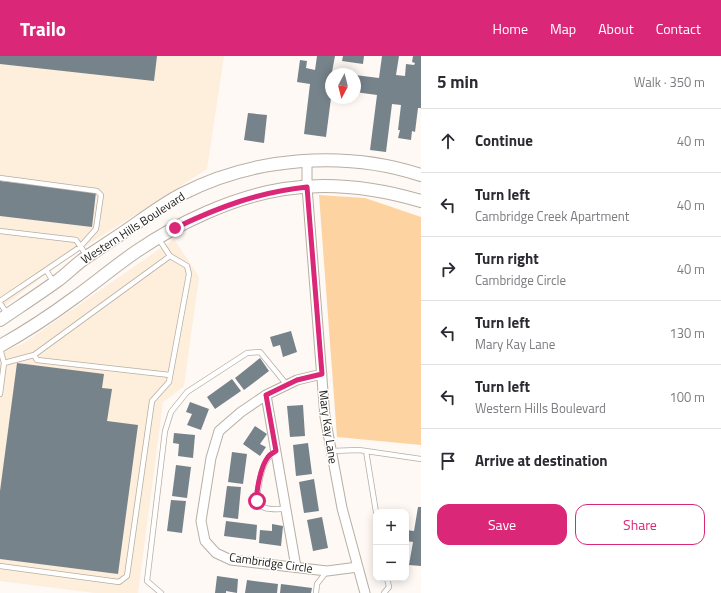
<!DOCTYPE html>
<meta charset="utf-8">
<style>
:root{--surface:#fff;--page:#f7f7f7;--text:#2b2b33;--muted:#7c7c81;--line:#e1e1e2;--accent:#db2777}
body{margin:0;font-family:"Titillium Web",sans-serif;background:var(--page);color:var(--text)}
.controls{position:absolute;right:12px;bottom:12px;display:grid;overflow:hidden;border-radius:8px;box-shadow:0 2px 10px #0003}
.controls button{width:36px;height:36px;display:grid;place-items:center;padding:0;border:0;border-bottom:1px solid var(--line);background:var(--surface);color:var(--text);font:20px sans-serif}
.compass{position:absolute;left:325px;top:12px;width:36px;height:36px;border-radius:50%;background:var(--surface);box-shadow:0 2px 10px #0003;rotate:187deg}
.stop{position:absolute;width:12px;height:12px;margin:-9px;border:3px solid #db2777;border-radius:50%;background:#fff}
.stop.end{background:#db2777;border-color:#fff;box-shadow:0 1px 4px #0008}
.list{margin:0;padding:0;list-style:none}
h2{display:flex;justify-content:space-between;align-items:center;height:52px;margin:0;padding:0 16px;font-size:17px}
h2 small{font-size:13px;font-weight:400;color:var(--muted)}
.list li{display:grid;grid-template-columns:26px 1fr auto;gap:12px;align-items:center;box-sizing:border-box;height:64px;padding:0 16px;border-top:1px solid var(--line)}
.list b{display:block;font-size:15px;white-space:nowrap}
.list p{margin:0;font-size:13px;white-space:nowrap;color:var(--muted)}
.list em{font-size:13px;font-style:normal;color:var(--muted)}
.actions{display:flex;gap:8px;padding:12px 16px}
.actions a{flex:1;padding:9px 0;border:1px solid var(--accent);border-radius:12px;text-align:center;font-size:14px;color:var(--accent)}
.actions .main{background:var(--accent);color:#fff}
.icon{flex:none;width:22px;height:22px;fill:none;stroke:currentColor;stroke-width:2;stroke-linecap:round;stroke-linejoin:round}
.map{position:relative;flex:none;width:421px;height:537px;overflow:hidden}
header{display:flex;align-items:center;gap:24px;box-sizing:border-box;height:56px;padding:0 20px;background:var(--accent);color:#fff}
header strong{font-size:19px}
nav{display:flex;gap:22px;margin-inline-start:auto;font-size:14px}
main{display:flex}
aside{flex:1;background:var(--surface)}
.map>svg:first-child{display:block}
.built{fill:#feeedc}
.green{fill:#fcd3a1}
.building{fill:#76838b}
.lines{fill:none;stroke-linecap:round;stroke-linejoin:round}
.service-casing{stroke:#b8aea3;stroke-width:6}
.minor-casing{stroke:#b8aea3;stroke-width:11}
.tertiary-casing{stroke:#b8aea3;stroke-width:14}
.service{stroke:#fff;stroke-width:4.5}
.minor{stroke:#fff;stroke-width:9}
.tertiary{stroke:#fff;stroke-width:12}
.route{stroke:#db2777;stroke-width:5}
.labels{text-anchor:middle;stroke-width:3;stroke-linejoin:round;paint-order:stroke}
.street-label{font-size:12px;fill:#24201c;stroke:#fff}
</style>
<header>
<strong>Trailo</strong>
<nav><a>Home</a><a>Map</a><a>About</a><a>Contact</a></nav>
</header>
<main>
<div class="map">
<svg width="421" height="537" viewBox="0 0 421 537">
<rect width="100%" height="100%" fill="#fef9f4"/>
<path class="built" d="M 0,0 L 224,0 L 207,113 L 70,200 L 0,253 Z
M 174,183 L 199,221 L 184,330 L 163,346 L 138,537 L 95,537 L 0,525 L 0,297 L 24,287 Z"/>
<path class="green" d="M 319,139 L 365,142 L 421,161 L 421,389 L 337,381 Z"/>
<path class="building" d="M 0,0 L 157,0 L 154,25 L 0,8 Z
M 317,0 L 335,0 L 332,16 L 340,17 L 331,18 L 331,33 L 329,38 L 331,38 L 331,42 L 326,81 L 304,78 L 310,28 L 297,26 L 300,4 L 307,5 L 306,12 L 315,14 Z
M 343,0 L 364,0 L 363,8 L 342,5 Z
M 382,0 L 399,0 L 396,19 L 405,20 L 406,8 L 414,9 L 415,7 L 412,6 L 413,0 L 421,0 L 421,52 L 418,52 L 415,76 L 412,75 L 411,84 L 398,82 L 400,74 L 398,74 L 401,49 L 392,48 L 386,96 L 370,94 L 377,39 L 355,36 L 355,19 L 379,22 Z
M 248,57 L 267,59 L 264,87 L 244,84 Z
M 0,125 L 96,136 L 92,171 L 0,160 Z
M 291,275 L 297,296 L 283,301 L 280,289 L 273,291 L 270,281 Z
M 260,302 L 269,315 L 244,334 L 235,322 Z
M 17,307 L 104,318 L 102,332 L 112,333 L 107,365 L 138,369 L 118,518 L 0,503 L 0,435 Z
M 232,323 L 241,335 L 215,353 L 207,341 Z
M 190,346 L 209,353 L 201,374 L 187,369 L 192,358 L 186,356 Z
M 303,349 L 305,380 L 290,381 L 287,350 Z
M 255,370 L 267,378 L 260,388 L 266,391 L 260,400 L 243,388 Z
M 174,377 L 195,379 L 193,402 L 178,400 L 179,388 L 173,387 Z
M 308,387 L 312,418 L 296,420 L 293,389 Z
M 232,396 L 247,398 L 243,428 L 228,426 Z
M 176,409 L 191,411 L 187,442 L 172,440 Z
M 314,423 L 319,455 L 304,457 L 299,426 Z
M 227,430 L 241,431 L 238,463 L 223,461 Z
M 171,444 L 186,445 L 182,477 L 167,475 Z
M 418,451 L 421,451 L 421,510 L 409,509 L 413,486 L 406,485 L 406,474 L 414,475 Z
M 322,461 L 328,492 L 313,495 L 307,464 Z
M 226,465 L 257,469 L 256,484 L 224,480 Z
M 272,468 L 283,470 L 281,490 L 259,487 L 260,474 L 272,475 Z
M 217,520 L 238,523 L 237,537 L 226,535 L 226,537 L 215,537 Z
M 247,524 L 278,528 L 277,537 L 245,537 Z
M 281,528 L 312,532 L 311,537 L 280,537 Z"/>
<g class="lines">
<g class="service-casing">
<path id="service" d="M 0,122 L 97,135 L 101,139 L 96,173 L 80,191 L 46,214
M 0,175 L 76,184 L 87,200
M 0,245 L 46,214 L 54,227
M 0,247 L 8,259
M 0,292 L 4,307 L 0,338
M 34,299 L 37,304 L 170,319
M 4,307 L 34,299 L 170,200
M 276,395 C 261,404 260,423 257,440 C 258,456 273,453 286,453
M 331,395 L 359,394 L 421,403
M 366,395 L 376,456
M 0,510 L 119,526 L 127,520 L 152,345 L 169,326 L 189,218 L 187,210 L 170,200 L 158,182
M 161,537 L 147,525 L 165,375 L 171,356 L 187,336 L 247,297 L 260,296 L 287,329
M 316,537 L 317,528 L 327,515
M 384,537 L 389,531 L 387,522"/>
</g>
<g class="minor-casing">
<path id="minor" d="M 307,105 L 307,131 L 325,361 L 342,452 L 365,537
M 322,318 L 297,324 L 266,339 L 241,356 L 219,375 L 211,402 L 201,465 L 205,485 L 216,497 L 231,504 L 327,515 L 358,511
M 266,339 L 296,511"/>
</g>
<g class="tertiary-casing">
<path id="tertiary" d="M 0,264 C 19,251 39,238 57,225 C 68,217 77,207 88,200 C 100,192 112,184 124,176 C 143,163 161,149 182,138 C 253,101 345,94 421,119
M 0,290 C 25,276 51,259 74,242 C 95,227 115,210 137,195 C 178,167 233,141 284,133 C 329,126 377,132 421,145"/>
</g>
<use href="#service" class="service"/>
<use href="#minor" class="minor"/>
<use href="#tertiary" class="tertiary"/>
</g>
<g class="lines">
<path class="route" d="M 175,172 C 219,151 259,136 307,131 L 322,318 L 297,324 L 266,339 L 276,395 C 273,397 270,398 268,401 C 261,410 256,434 257,445"/>
</g>
<g class="labels">
<g class="street-label">
<text transform="translate(133 172) rotate(-33)" y="4">Western Hills Boulevard</text>
<text transform="translate(328 371) rotate(82)" y="4">Mary Kay Lane</text>
<text transform="translate(271 507) rotate(8)" y="4">Cambridge Circle</text>
</g>
</g>
</svg>
<div class="controls">
<button>+</button>
<button>−</button>
</div>
<svg class="compass" viewBox="-18 -18 36 36"><path d="M0-13l5 13h-10z" fill="#e53935"/><path d="M0 13l5-13h-10z" fill="#7c7c81"/></svg>
<div class="stop" style="left:257px;top:445px"></div>
<div class="stop end" style="left:175px;top:172px"></div>
</div>
<aside>
<h2>5 min<small>Walk · 350 m</small></h2>
<ul class="list">
<li><svg class="icon" aria-label="ahead" viewBox="0 0 24 24"><path d="M12 20V5M6 11l6-6 6 6"/></svg><div><b>Continue</b></div><em>40 m</em></li>
<li><svg class="icon" aria-label="left" viewBox="0 0 24 24"><path d="M17 20v-9H6M10 6l-5 5 5 5"/></svg><div><b>Turn left</b><p>Cambridge Creek Apartment</p></div><em>40 m</em></li>
<li><svg class="icon" aria-label="right" viewBox="0 0 24 24"><path d="M7 20v-9h11M14 6l5 5-5 5"/></svg><div><b>Turn right</b><p>Cambridge Circle</p></div><em>40 m</em></li>
<li><svg class="icon" aria-label="left" viewBox="0 0 24 24"><path d="M17 20v-9H6M10 6l-5 5 5 5"/></svg><div><b>Turn left</b><p>Mary Kay Lane</p></div><em>130 m</em></li>
<li><svg class="icon" aria-label="left" viewBox="0 0 24 24"><path d="M17 20v-9H6M10 6l-5 5 5 5"/></svg><div><b>Turn left</b><p>Western Hills Boulevard</p></div><em>100 m</em></li>
<li><svg class="icon" aria-label="arrive" viewBox="0 0 24 24"><path d="M6 21V4h12l-3 4 3 4H6"/></svg><div><b>Arrive at destination</b></div></li>
</ul>
<div class="actions"><a class="main">Save</a><a>Share</a></div>
</aside>
</main>
